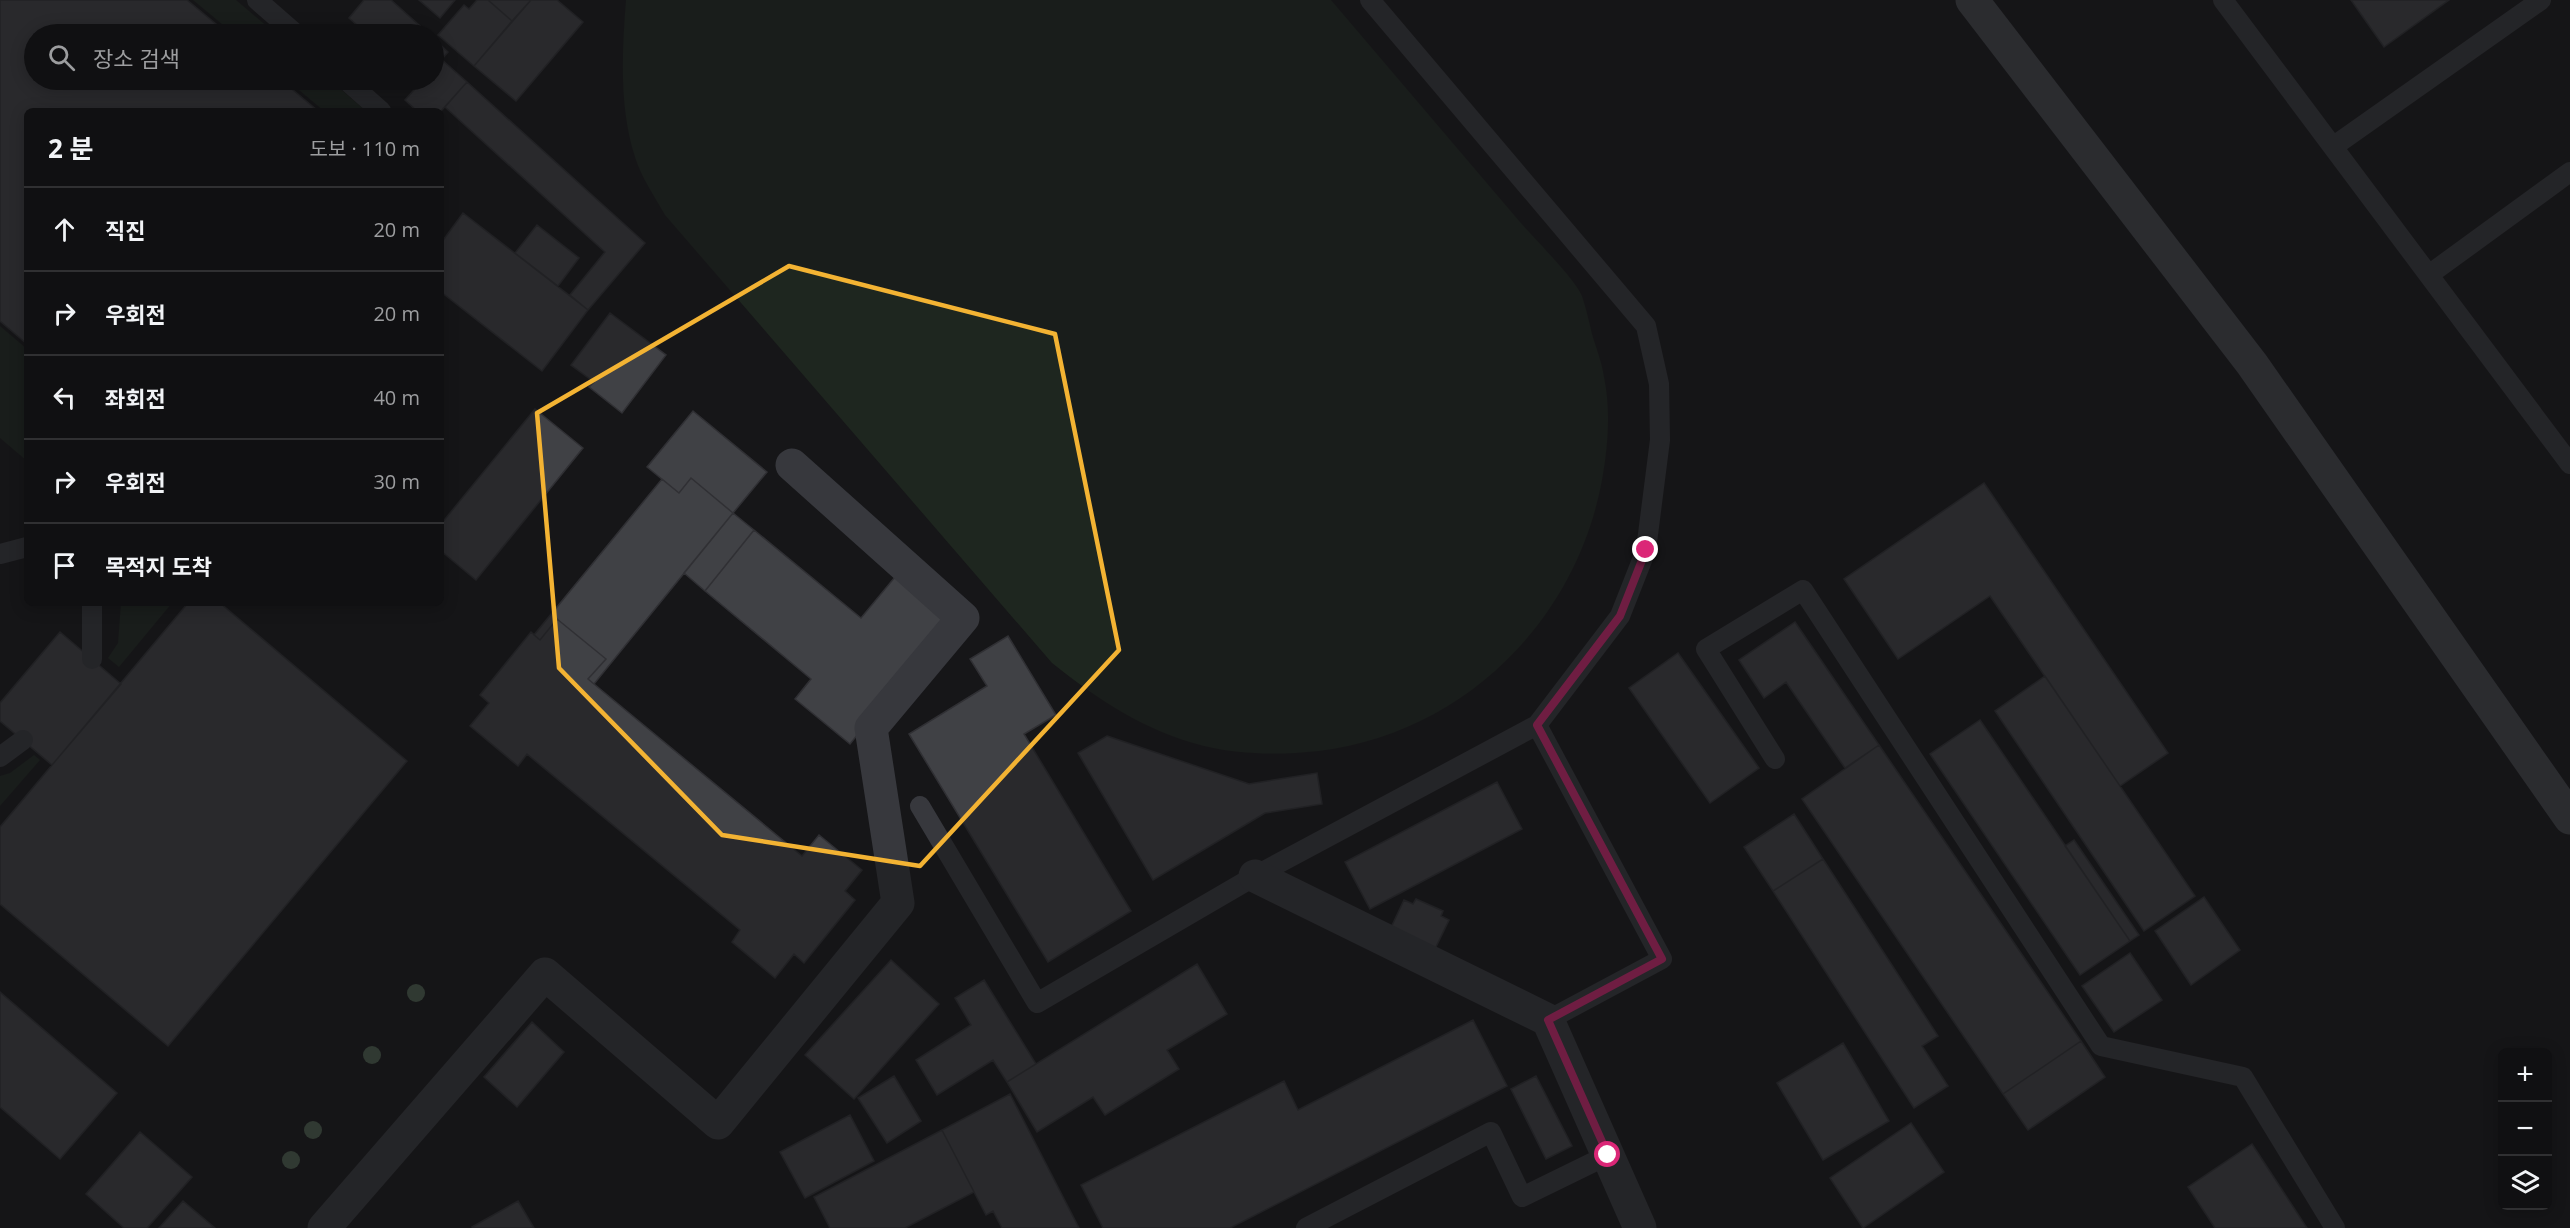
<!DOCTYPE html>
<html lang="ko">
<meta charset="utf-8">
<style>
:root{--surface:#101012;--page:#19191b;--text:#f1f3f6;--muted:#9c9d9f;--line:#303032}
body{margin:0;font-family:"Open Sans","Noto Sans KR",sans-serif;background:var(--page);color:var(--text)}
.controls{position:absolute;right:18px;bottom:18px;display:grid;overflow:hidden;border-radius:9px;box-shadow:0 3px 15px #0003}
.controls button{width:54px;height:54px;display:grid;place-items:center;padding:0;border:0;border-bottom:2px solid var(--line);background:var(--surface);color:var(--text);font:30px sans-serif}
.stop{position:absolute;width:18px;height:18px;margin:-14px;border:4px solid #db2777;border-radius:50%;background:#fff}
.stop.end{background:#db2777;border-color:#fff;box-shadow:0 2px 6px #0008}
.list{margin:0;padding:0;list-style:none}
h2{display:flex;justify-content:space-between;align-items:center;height:78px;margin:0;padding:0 24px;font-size:26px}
h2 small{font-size:20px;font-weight:400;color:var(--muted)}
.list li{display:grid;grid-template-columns:39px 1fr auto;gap:18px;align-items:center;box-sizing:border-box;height:84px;padding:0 24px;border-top:2px solid var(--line)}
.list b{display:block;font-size:22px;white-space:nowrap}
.list em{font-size:20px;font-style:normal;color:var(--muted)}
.icon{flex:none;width:33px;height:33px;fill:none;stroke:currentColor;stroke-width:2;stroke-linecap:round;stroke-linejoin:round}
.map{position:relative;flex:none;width:2570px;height:1228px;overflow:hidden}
.search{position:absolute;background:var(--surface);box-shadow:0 3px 15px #0003;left:24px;top:24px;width:420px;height:66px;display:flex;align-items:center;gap:15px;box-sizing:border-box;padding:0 21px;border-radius:33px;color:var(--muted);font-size:22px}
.panel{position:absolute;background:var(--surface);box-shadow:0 3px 15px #0003;left:24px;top:108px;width:420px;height:498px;border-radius:9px}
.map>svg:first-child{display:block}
.green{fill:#1e261f}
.building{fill:#404145;stroke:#303034;stroke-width:1.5}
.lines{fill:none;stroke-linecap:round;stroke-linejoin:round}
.lane{stroke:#37383d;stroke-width:20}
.street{stroke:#37383d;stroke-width:33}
.secondary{stroke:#45474d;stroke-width:33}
.tree{fill:#506452}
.route{stroke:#db2777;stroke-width:8}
.marked{fill:none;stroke:#f3b333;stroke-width:4.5;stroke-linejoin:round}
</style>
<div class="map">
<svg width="2570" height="1228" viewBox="0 0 2570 1228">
<rect width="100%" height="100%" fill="#161618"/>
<path class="green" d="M 193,0 L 236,0 L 276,34 L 234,34 Z
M 626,0 L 1331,0 C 1394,74 1457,148 1520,222 C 1534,238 1575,279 1582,296 C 1586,308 1589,321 1592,334 C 1596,348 1602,362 1604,377 C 1611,410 1608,447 1602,480 C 1576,622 1463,733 1319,751 C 1281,755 1241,755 1204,746 C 1145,731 1098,700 1052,663 L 665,215 C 655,197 641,177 635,157 C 619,108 622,51 626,0 Z
M 287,80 L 330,80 L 366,111 L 324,111 Z
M 0,326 L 27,349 L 27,461 L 0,438 Z
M 121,603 L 172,603 L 119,667 L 108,658 L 118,643 Z
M 34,755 L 40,760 L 0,806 L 0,776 L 10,773 Z"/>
<path class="building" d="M 0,0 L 187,0 L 228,34 L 34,34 L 34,80 L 281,80 L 318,111 L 27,111 L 27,344 L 0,321 Z
M 364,0 L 391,0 L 429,34 L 367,34 L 349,18 Z
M 419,0 L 455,0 L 440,18 Z
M 477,0 L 488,0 L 512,21 L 474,66 L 438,35 L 464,5 L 469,9 Z
M 488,0 L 531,0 L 512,21 Z
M 531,0 L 557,0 L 583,22 L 516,101 L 474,66 Z
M 2351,0 L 2449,0 L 2384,47 Z
M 434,39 L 448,52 L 434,68 Z
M 441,59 L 467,82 L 441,111 L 417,111 L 405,100 L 423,80 L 434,80 L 434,68 Z
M 467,82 L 645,243 L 588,310 L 570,295 L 605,252 L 445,107 Z
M 463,213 L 588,310 L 542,371 L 441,292 L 441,243 Z
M 537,225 L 579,258 L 558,286 L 515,253 Z
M 610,313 L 666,355 L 622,413 L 589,387 L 594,382 L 571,365 Z
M 535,409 L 583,448 L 476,580 L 441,551 L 441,524 Z
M 693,411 L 767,472 L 733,513 L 691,478 L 679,493 L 647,467 Z
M 691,478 L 733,513 L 594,684 L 588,679 L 606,659 L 557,619 L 540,640 L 534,635 L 662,479 L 679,493 Z
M 1984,483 L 2168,753 L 2120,786 L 1990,596 L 1898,659 L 1844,579 Z
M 733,513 L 754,530 L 705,591 L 684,573 Z
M 754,530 L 861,618 L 895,577 L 949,622 L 850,744 L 795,699 L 811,679 L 705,591 Z
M 188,603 L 220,603 L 407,761 L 168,1046 L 0,904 L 0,827 Z
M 557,619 L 606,659 L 588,679 L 802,856 L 819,835 L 862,870 L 845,891 L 855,900 L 804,963 L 794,954 L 775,978 L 732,942 L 740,930 L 527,754 L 518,766 L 470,726 L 489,703 L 480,695 L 531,632 L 540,640 Z
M 1795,622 L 1879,745 L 1845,768 L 1786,682 L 1764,698 L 1739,660 Z
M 60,632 L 121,684 L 52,765 L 0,721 L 0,703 Z
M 1008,636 L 1056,715 L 1024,734 L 1131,911 L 1048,962 L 909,734 L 987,686 L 970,659 Z
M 1678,653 L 1759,768 L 1710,803 L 1629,688 Z
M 2045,676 L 2195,896 L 2144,931 L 1995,711 Z
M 1980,720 L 2130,941 L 2080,975 L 1930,754 Z
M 1107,736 L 1249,784 L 1317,773 L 1322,804 L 1265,813 L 1153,880 L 1078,753 Z
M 1879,745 L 2081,1041 L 2003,1094 L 1802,799 Z
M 1497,782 L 1522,829 L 1370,909 L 1345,862 Z
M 1794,814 L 1823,859 L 1773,891 L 1744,847 Z
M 2074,840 L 2139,935 L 2130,941 L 2065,846 Z
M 1823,859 L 1938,1036 L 1922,1046 L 1948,1086 L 1914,1108 L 1773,891 Z
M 2204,897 L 2240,950 L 2191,985 L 2155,931 Z
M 1416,899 L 1443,911 L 1441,916 L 1449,920 L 1432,955 L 1388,934 L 1404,900 L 1413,904 Z
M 2130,953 L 2162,1000 L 2114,1032 L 2082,986 Z
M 891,960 L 939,1004 L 854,1099 L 805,1055 Z
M 1197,964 L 1227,1014 L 1167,1050 L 1179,1069 L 1105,1115 L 1093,1097 L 1037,1132 L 1007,1082 Z
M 984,980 L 1036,1064 L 1007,1082 L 993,1060 L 937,1095 L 916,1060 L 971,1025 L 955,998 Z
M 0,992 L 117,1093 L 60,1159 L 0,1107 Z
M 1473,1020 L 1507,1086 L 1230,1228 L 1103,1228 L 1081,1185 L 1284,1081 L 1298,1110 Z
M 532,1022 L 564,1052 L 517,1107 L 484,1077 Z
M 2081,1041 L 2105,1077 L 2028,1130 L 2003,1094 Z
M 1843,1043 L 1889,1121 L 1823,1160 L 1777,1083 Z
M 894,1076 L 921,1121 L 887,1143 L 858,1098 Z
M 1536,1076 L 1572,1146 L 1546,1159 L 1511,1089 Z
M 1010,1094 L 1079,1228 L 1002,1228 L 993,1211 L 986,1215 L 974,1192 L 942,1130 Z
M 850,1115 L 874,1161 L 805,1198 L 780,1152 Z
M 1911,1123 L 1944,1172 L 1863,1228 L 1830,1178 Z
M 942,1130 L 974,1192 L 905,1228 L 830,1228 L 814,1197 Z
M 140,1132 L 192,1177 L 147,1228 L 124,1228 L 86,1194 Z
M 2252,1144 L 2307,1228 L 2215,1228 L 2188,1187 Z
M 183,1201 L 215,1228 L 159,1228 Z
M 518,1201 L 534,1228 L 473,1228 L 472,1227 Z"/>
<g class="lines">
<path class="lane" d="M 257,0 L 296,34
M 2223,0 L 2570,464
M 346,80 L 381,111
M 2334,146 L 2541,0
M 2430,274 L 2570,172
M 0,554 L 27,547
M 92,659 L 92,603
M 1537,725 L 1662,959 L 1548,1020
M 0,757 L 23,740
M 1775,759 L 1706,649 L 1803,590 L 2101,1046 L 2243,1077 L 2335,1228
M 920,806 L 1037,1003 L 1255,876 L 1537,725 L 1620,616 L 1646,550 L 1660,440 L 1659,384 L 1646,326 L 1370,0
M 1306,1228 L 1491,1132 L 1522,1197 L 1608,1155"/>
<path class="street" d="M 1255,876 L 1548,1020 L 1640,1228
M 324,1228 L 545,974 L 718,1123 L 898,903 L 871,728 L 963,618 L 792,465"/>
<path class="secondary" d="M 1972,0 L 2252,364 L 2570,818"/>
</g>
<g class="tree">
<circle cx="416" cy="993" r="9"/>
<circle cx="372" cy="1055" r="9"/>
<circle cx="313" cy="1130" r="9"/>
<circle cx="291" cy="1160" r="9"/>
</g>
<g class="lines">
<path class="route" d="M 1608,1155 L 1548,1020 L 1662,959 L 1537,725 L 1620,616 L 1646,550"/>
</g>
<path d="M0 0H2570V1228H0ZM 789,266 L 1055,334 L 1119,650 L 920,866 L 722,835 L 559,668 L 537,413 Z" fill="#161618" fill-opacity=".55" fill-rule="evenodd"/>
<path class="marked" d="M 789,266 L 1055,334 L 1119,650 L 920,866 L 722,835 L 559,668 L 537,413 Z"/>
</svg>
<div class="controls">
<button>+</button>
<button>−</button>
<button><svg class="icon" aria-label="layers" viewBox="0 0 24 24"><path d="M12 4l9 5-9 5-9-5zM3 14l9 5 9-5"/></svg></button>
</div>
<div class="stop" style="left:1608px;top:1155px"></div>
<div class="stop end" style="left:1646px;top:550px"></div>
<div class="search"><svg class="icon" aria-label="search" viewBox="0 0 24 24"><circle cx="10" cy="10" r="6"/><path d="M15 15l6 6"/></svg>장소 검색</div>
<section class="panel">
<h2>2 분<small>도보 · 110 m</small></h2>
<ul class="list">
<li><svg class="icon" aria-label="ahead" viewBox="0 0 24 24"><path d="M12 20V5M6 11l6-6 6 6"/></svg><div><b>직진</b></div><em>20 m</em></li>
<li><svg class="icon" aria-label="right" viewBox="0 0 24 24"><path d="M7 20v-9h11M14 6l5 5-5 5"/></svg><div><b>우회전</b></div><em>20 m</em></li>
<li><svg class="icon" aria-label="left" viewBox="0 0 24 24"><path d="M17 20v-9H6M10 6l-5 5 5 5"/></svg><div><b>좌회전</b></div><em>40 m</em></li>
<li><svg class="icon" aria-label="right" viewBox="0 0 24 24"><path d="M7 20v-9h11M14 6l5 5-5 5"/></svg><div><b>우회전</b></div><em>30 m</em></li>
<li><svg class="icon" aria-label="arrive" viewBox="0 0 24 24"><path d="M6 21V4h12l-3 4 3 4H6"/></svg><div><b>목적지 도착</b></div></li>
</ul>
</section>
</div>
